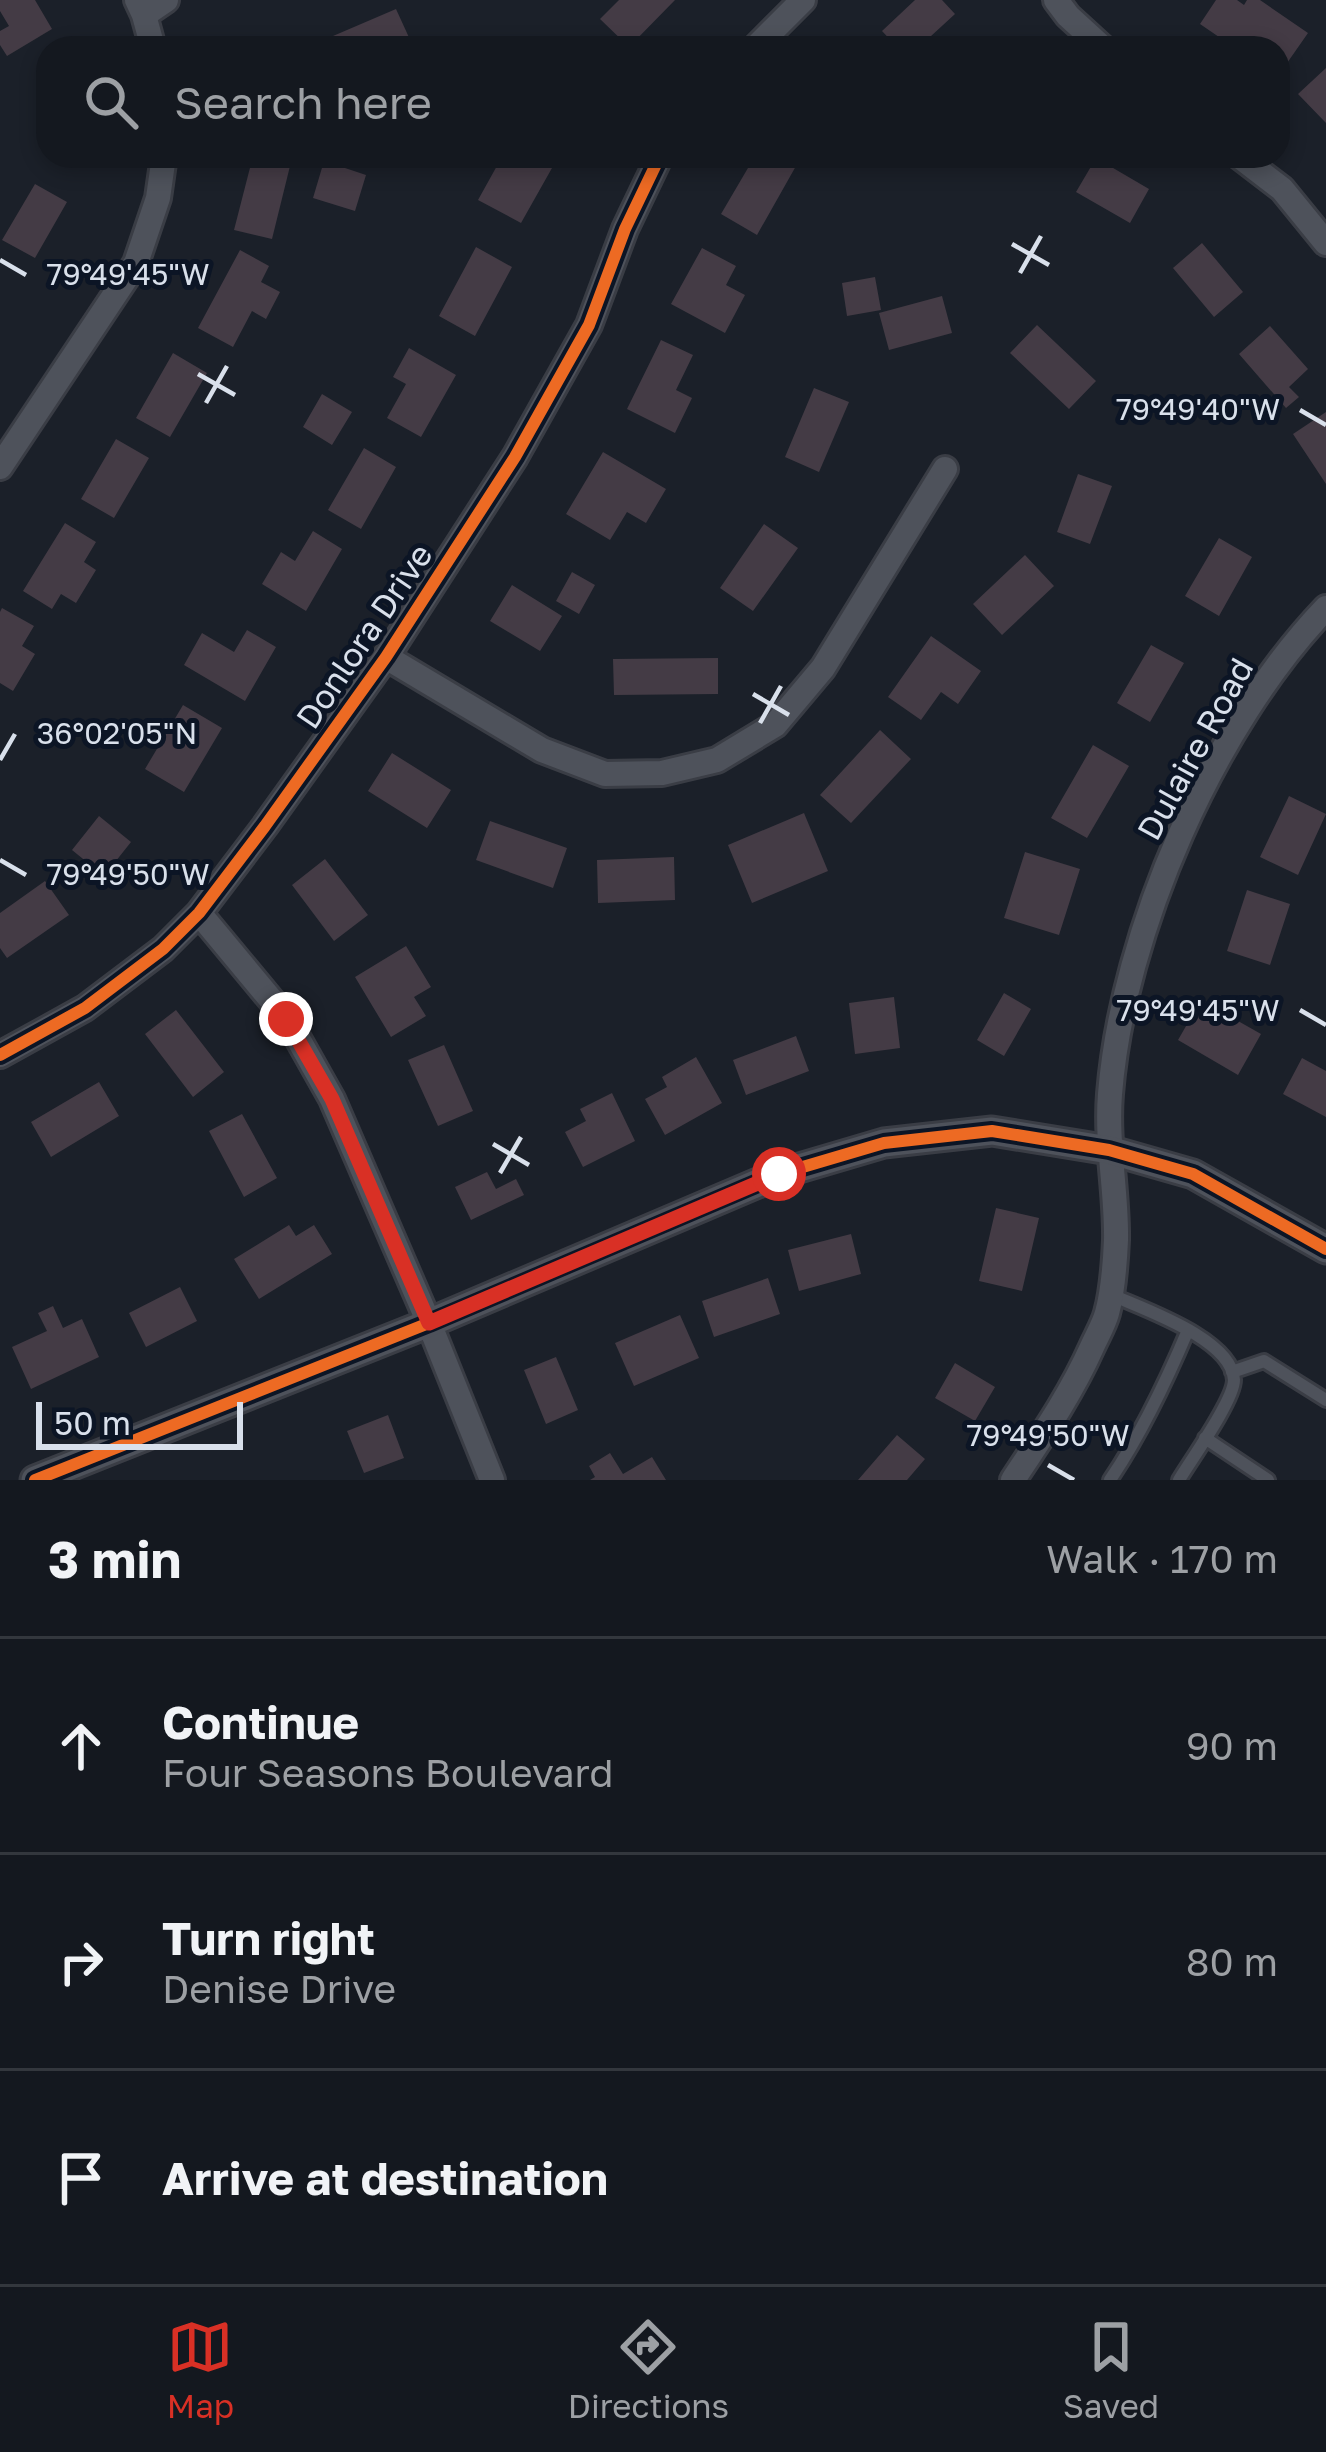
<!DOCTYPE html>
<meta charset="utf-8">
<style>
:root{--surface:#14181f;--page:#21252c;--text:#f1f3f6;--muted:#9da0a4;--line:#33373d;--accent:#d93025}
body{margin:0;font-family:"Golos Text",sans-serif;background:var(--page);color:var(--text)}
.scale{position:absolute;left:36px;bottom:30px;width:207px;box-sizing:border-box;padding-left:12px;border:6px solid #d9e0eb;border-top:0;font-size:33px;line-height:42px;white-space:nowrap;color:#d9e0eb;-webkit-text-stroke:9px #0c1525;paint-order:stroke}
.stop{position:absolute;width:36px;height:36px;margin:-27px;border:9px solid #d93025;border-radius:50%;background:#fff}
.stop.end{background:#d93025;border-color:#fff;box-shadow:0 3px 12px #0008}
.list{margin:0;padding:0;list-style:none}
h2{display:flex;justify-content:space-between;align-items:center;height:156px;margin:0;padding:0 48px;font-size:51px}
h2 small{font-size:39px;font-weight:400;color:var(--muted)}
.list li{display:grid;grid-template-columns:78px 1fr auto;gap:36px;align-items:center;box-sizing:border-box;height:216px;padding:0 48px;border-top:3px solid var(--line)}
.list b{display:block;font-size:45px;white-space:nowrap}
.list p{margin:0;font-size:39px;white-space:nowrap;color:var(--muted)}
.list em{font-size:39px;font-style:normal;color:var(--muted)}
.icon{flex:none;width:66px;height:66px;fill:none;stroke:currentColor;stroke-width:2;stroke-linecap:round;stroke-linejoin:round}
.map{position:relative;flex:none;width:1326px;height:1480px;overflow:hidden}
.search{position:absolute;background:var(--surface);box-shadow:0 6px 18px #0003;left:36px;right:36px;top:36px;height:132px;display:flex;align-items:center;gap:30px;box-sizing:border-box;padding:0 42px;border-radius:36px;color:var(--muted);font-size:45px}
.sheet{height:804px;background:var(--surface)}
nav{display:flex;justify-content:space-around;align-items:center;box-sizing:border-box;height:168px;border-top:3px solid var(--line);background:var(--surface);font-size:33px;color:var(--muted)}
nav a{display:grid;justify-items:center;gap:6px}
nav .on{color:var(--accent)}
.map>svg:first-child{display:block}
.building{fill:#443b45}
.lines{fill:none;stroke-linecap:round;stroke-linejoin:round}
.service-casing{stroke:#3a3d45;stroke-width:18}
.minor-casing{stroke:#3a3d45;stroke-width:30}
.tertiary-casing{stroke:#3a3d45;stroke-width:33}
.service{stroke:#4e525b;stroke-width:12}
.minor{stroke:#4e525b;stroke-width:24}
.tertiary{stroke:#4e525b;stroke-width:27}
.cycleway-casing{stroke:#0c1525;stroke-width:20}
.cycleway{stroke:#ed6a23;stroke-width:12}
.route{stroke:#d93025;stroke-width:15}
.ticks{fill:none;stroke:#d9e0eb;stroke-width:4.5}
.labels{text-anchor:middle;stroke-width:10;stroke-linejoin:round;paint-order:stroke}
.street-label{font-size:33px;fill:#d9e0eb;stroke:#0c1525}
.ticks-label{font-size:30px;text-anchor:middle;fill:#d9e0eb;stroke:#0c1525;stroke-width:10;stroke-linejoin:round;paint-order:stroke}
</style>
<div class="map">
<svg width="1326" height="1480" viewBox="0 0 1326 1480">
<rect width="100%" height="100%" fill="#1b2029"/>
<path class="building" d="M 0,0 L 35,0 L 52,29 L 7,56 L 0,45 L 0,31 L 9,26 L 0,11 Z
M 619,0 L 675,0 L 629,47 L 600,19 Z
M 915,0 L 942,0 L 955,14 L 918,48 L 898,48 L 882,31 Z
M 1216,0 L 1237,0 L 1244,5 L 1247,0 L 1260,0 L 1308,33 L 1278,76 L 1278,48 L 1235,48 L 1200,24 Z
M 396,9 L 412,44 L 403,48 L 338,48 L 333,36 Z
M 1326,68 L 1326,123 L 1298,94 Z
M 253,156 L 266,156 L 291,162 L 272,239 L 234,230 Z
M 513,156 L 531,156 L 552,168 L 521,223 L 478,200 L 498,164 L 506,168 Z
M 755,156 L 779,156 L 796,166 L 757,235 L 721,214 Z
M 1096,158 L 1149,189 L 1130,223 L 1076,192 Z
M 324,161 L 366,175 L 355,211 L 313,198 Z
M 35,184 L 67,202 L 35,258 L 2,240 Z
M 1202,243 L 1243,292 L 1214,317 L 1173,268 Z
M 476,247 L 512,267 L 475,336 L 439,316 Z
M 702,248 L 736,266 L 726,285 L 745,295 L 725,333 L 671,304 Z
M 240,250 L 269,266 L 261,282 L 280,292 L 266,319 L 252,311 L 233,347 L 198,328 Z
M 875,277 L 881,310 L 847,316 L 842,283 Z
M 942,296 L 952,333 L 889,350 L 879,313 Z
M 1037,325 L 1096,381 L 1069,409 L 1010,353 Z
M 1270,326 L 1308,369 L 1289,387 L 1299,397 L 1286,408 L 1239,354 Z
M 661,340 L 693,355 L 676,390 L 692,398 L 675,433 L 627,409 Z
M 409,348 L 456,375 L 421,437 L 387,418 L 406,384 L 393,377 Z
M 173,353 L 207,373 L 170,437 L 136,418 Z
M 814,388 L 849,402 L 819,472 L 785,457 Z
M 322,394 L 352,412 L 332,445 L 303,427 Z
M 1326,412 L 1326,484 L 1293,434 Z
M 116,439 L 149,458 L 114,518 L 81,499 Z
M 364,448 L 396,467 L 361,529 L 328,510 Z
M 603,452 L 666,489 L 646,523 L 627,512 L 610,540 L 566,514 Z
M 1078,474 L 1112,486 L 1090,544 L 1057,532 Z
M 65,523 L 96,542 L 84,562 L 96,570 L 76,603 L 61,594 L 52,609 L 23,591 Z
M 764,524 L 798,548 L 753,611 L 720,588 Z
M 313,531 L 342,549 L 306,611 L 262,584 L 281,552 L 295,561 Z
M 1219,538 L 1252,557 L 1219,616 L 1185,596 Z
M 1025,555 L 1054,586 L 1002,635 L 973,604 Z
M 572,572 L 595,585 L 579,614 L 556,601 Z
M 512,585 L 562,616 L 540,651 L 490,621 Z
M 2,608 L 34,626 L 22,646 L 35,654 L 13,691 L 0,683 L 0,612 Z
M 247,630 L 276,647 L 245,701 L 184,665 L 202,633 L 234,652 Z
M 931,636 L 981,671 L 958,704 L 941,692 L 921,720 L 888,697 Z
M 1151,645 L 1184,663 L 1150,722 L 1117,703 Z
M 718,658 L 718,694 L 614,695 L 613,659 Z
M 183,705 L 222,728 L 184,792 L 145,769 Z
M 880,730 L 911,759 L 851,823 L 820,795 Z
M 1093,745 L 1129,766 L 1087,838 L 1051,818 Z
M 392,753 L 451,790 L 427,828 L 368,791 Z
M 1289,796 L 1326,814 L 1298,875 L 1260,857 Z
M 804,813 L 828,871 L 752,903 L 728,845 Z
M 99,816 L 131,842 L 104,876 L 72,850 Z
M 490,821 L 567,848 L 553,888 L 476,860 Z
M 1025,852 L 1080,869 L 1059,935 L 1004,918 Z
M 674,857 L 675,900 L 598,903 L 597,860 Z
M 325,859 L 368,915 L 334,941 L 292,885 Z
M 45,881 L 69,915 L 7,958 L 0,948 L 0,913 Z
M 1247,890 L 1290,904 L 1270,965 L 1227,951 Z
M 406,946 L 431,987 L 414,997 L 426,1016 L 391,1037 L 355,977 Z
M 1004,993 L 1031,1009 L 1004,1056 L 977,1040 Z
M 894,997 L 900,1048 L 855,1054 L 849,1003 Z
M 1201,1000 L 1261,1034 L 1238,1075 L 1178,1040 Z
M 176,1010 L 224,1072 L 193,1097 L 145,1034 Z
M 796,1036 L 809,1071 L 746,1095 L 733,1060 Z
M 444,1045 L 473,1111 L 438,1126 L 408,1060 Z
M 696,1057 L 722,1103 L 665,1135 L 645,1099 L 667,1087 L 662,1077 Z
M 1302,1058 L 1326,1071 L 1326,1117 L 1283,1094 Z
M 99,1082 L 119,1116 L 51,1157 L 31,1122 Z
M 612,1093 L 635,1141 L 583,1167 L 565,1132 L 586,1121 L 580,1109 Z
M 242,1114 L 277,1178 L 244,1197 L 209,1131 Z
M 487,1172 L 496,1189 L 516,1179 L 524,1195 L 471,1220 L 455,1187 Z
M 996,1208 L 1039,1218 L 1022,1291 L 979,1281 Z
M 289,1225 L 296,1236 L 314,1225 L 332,1254 L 259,1299 L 234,1259 Z
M 851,1234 L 861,1274 L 799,1291 L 788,1250 Z
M 768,1278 L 780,1314 L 714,1337 L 702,1301 Z
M 180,1287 L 197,1321 L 146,1347 L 129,1313 Z
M 53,1306 L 63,1328 L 82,1319 L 99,1357 L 31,1389 L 12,1347 L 47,1331 L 38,1313 Z
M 680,1315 L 699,1358 L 634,1386 L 615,1343 Z
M 556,1357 L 578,1410 L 546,1424 L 524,1370 Z
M 955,1363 L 995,1387 L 975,1421 L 935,1398 Z
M 388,1415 L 404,1458 L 364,1473 L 347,1431 Z
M 897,1435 L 925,1459 L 907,1480 L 858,1480 Z
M 610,1453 L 623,1474 L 652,1457 L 666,1480 L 590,1480 L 595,1477 L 589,1466 Z"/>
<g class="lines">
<g class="service-casing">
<path id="service" d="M 1112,1295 C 1143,1309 1232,1339 1234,1380 C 1234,1400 1191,1460 1179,1480
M 1232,1372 L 1264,1361 L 1326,1400
M 1205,1438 L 1268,1480
M 1110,1480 C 1142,1433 1166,1382 1188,1330"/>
</g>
<g class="minor-casing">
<path id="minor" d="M 137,0 L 144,15 L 153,48
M 1056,0 L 1068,16 L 1103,48
M 144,15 L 166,0
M 755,48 L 803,0
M 1239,156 L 1282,189 L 1326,243
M 0,467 L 136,263 L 158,198 L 164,156
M 386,657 L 542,750 L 605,774 L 662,773 L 717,760 L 775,725 L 823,668 L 945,469
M 199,913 L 287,1019 L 332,1099 L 429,1323 L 492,1480
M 0,1055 L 85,1008 L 163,949 L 199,913 L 265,826 L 386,657 L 515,457 L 589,325 L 625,229 L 660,156
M 1013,1480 C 1042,1436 1071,1394 1092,1347 C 1097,1336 1104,1324 1107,1313 C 1113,1291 1115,1263 1116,1240 C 1117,1192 1106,1143 1110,1094 C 1123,931 1213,726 1326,608"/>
</g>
<g class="tertiary-casing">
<path id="tertiary" d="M 35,1480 L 429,1323 L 779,1174 L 884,1143 L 992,1131 L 1109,1150 L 1193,1174 L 1326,1249"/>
</g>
<use href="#service" class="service"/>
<use href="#minor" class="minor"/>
<use href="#tertiary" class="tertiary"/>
<g class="cycleway-casing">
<path id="cycleway" d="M 0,1055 L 85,1008 L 163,949 L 199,913 L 265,826 L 386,657 L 515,457 L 589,325 L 625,229 L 660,156
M 35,1480 L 429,1323 L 779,1174 L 884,1143 L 992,1131 L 1109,1150 L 1193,1174 L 1326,1249"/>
</g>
<use href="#cycleway" class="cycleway"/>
</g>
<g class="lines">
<path class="route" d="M 286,1019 L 332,1099 L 429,1323 L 779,1174"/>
</g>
<path class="ticks" d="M 1012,244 L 1049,265M 0,260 L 26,275M 1020,273 L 1041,236M 198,374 L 235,395M 206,403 L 227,366M 1300,410 L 1326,425M 753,694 L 789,715M 760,723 L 781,686M 0,760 L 15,734M 0,860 L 26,875M 1300,1010 L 1326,1025M 493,1144 L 529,1165M 500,1173 L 521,1137M 1048,1465 L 1074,1480"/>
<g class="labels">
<g class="street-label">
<text transform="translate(364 636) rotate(-56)" y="12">Donlora Drive</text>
<text transform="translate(1195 749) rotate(-61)" y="12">Dulaire Road</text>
</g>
</g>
<g class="ticks-label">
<text x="128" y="285">79°49'45"W</text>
<text x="1198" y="420">79°49'40"W</text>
<text x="117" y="744">36°02'05"N</text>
<text x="128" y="885">79°49'50"W</text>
<text x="1198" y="1021">79°49'45"W</text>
<text x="1048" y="1446">79°49'50"W</text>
</g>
</svg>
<div class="scale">50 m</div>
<div class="stop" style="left:779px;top:1174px"></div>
<div class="stop end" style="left:286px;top:1019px"></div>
<div class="search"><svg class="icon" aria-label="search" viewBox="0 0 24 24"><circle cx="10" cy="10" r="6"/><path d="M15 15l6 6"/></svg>Search here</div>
</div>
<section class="sheet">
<h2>3 min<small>Walk · 170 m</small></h2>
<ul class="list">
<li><svg class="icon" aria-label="ahead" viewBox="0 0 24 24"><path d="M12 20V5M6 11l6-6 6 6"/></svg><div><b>Continue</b><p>Four Seasons Boulevard</p></div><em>90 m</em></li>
<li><svg class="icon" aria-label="right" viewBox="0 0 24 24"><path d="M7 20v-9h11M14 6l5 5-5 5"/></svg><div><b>Turn right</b><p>Denise Drive</p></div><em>80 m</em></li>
<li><svg class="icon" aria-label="arrive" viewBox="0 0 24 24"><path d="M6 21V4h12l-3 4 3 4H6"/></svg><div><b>Arrive at destination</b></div></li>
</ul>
</section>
<nav>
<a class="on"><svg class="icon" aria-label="map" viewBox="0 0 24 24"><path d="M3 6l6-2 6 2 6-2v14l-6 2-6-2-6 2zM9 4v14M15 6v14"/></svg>Map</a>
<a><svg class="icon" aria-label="directions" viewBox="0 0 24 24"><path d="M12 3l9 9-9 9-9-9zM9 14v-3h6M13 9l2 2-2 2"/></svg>Directions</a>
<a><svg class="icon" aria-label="saved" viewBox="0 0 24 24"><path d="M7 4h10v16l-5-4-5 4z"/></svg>Saved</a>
</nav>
